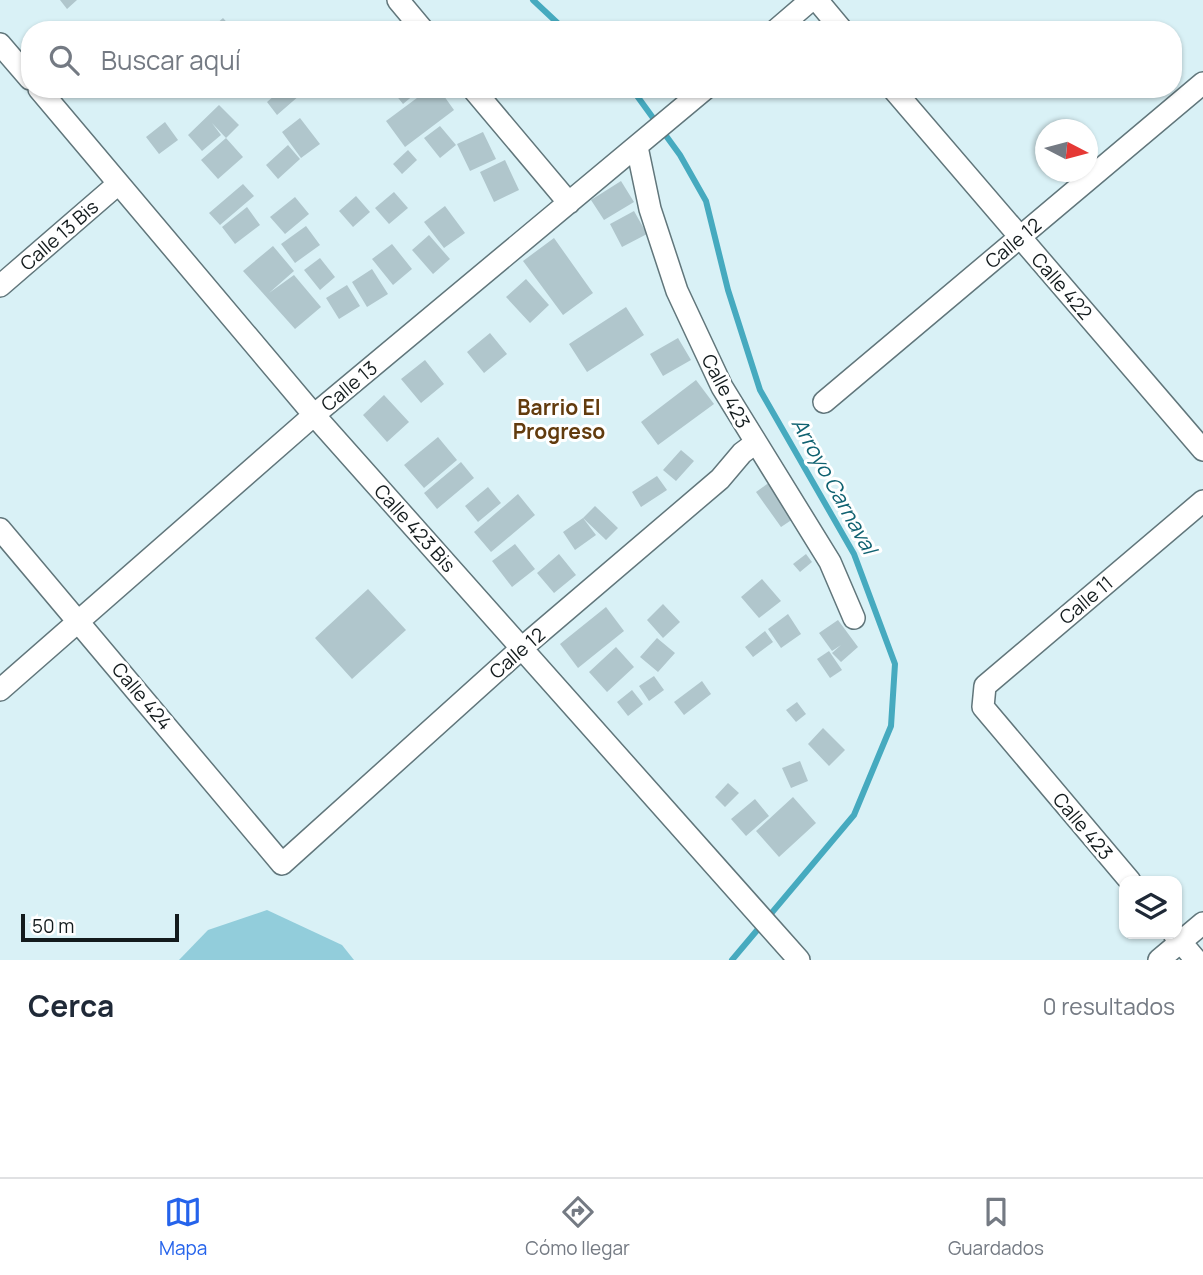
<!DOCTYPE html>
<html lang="es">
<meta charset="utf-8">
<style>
:root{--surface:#fff;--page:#f2f2f3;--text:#1f2937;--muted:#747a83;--line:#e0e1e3;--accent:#2563eb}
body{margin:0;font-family:Manrope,sans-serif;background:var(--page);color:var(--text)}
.controls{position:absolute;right:21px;bottom:21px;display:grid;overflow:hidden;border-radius:14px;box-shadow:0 2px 5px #0004}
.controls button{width:63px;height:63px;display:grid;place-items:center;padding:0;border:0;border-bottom:2px solid var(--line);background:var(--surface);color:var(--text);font:35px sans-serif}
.compass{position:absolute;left:1035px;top:119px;width:63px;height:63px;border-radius:50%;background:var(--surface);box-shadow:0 2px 5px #0004;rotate:96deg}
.scale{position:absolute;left:21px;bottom:18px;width:158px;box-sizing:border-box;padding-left:7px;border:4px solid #131b1d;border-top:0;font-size:19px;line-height:24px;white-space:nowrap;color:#131b1d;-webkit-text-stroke:5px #fff;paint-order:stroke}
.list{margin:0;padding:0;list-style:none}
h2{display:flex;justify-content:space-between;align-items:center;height:91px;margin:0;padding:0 28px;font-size:30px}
h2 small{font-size:23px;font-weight:400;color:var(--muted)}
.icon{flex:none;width:38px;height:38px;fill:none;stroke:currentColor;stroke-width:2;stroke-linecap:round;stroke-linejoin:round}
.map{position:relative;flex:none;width:1203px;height:960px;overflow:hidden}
.search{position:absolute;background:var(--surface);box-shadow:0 2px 5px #0004;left:21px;right:21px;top:21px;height:77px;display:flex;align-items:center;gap:18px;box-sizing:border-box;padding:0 24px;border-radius:28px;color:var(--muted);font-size:26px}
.sheet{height:217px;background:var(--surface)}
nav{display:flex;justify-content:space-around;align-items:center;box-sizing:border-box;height:98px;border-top:2px solid var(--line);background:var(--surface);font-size:19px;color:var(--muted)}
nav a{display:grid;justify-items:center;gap:4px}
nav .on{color:var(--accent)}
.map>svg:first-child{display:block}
.green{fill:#92cddb}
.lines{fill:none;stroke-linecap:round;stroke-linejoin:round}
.stream{stroke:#46aabf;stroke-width:6}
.building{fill:#b0c6cc}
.street-casing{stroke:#61767b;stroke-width:24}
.street{stroke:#fff;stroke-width:21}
.labels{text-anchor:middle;stroke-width:6;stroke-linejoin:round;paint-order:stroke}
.street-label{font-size:19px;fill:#131b1d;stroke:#fff}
.neighbourhood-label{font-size:21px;font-weight:bold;fill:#623b0d;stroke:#fff}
.water-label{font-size:21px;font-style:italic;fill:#106271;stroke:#fff}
</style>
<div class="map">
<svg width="1203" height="960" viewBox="0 0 1203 960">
<rect width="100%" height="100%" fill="#d9f1f6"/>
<path class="green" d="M 267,910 L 342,945 L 354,960 L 179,960 L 208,930 Z"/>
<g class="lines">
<path class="stream" d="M 533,0 L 565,30
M 632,89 L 680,155 L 706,201 L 728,290 L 760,390 L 854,554 L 895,664 L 891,726 L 854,815 L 732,960"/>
</g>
<path class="building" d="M 60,0 L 77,0 L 67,9 Z
M 223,18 L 234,30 L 218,30 L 214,26 Z
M 282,89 L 295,89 L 300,95 L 277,115 L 267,102 Z
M 391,89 L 421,89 L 403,104 Z
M 429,89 L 439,89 L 454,110 L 405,147 L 386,121 Z
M 219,105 L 239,125 L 226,138 L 212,123 L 221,135 L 202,151 L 188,135 Z
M 300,118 L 320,144 L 301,158 L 282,132 Z
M 165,122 L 178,140 L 159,154 L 146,137 Z
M 440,126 L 456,145 L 440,158 L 424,138 Z
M 483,132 L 496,159 L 470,171 L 457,144 Z
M 226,138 L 243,157 L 218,179 L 201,160 Z
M 288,145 L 300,159 L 278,179 L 266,165 Z
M 408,150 L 417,160 L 402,174 L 393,164 Z
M 505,160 L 519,190 L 494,202 L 480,172 Z
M 621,181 L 634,202 L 604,220 L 591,200 Z
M 243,184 L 254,196 L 220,225 L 209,213 Z
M 394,192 L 408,208 L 389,224 L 375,208 Z
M 356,196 L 370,212 L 353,227 L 339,211 Z
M 295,197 L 309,214 L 285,234 L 270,217 Z
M 445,206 L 465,233 L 444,248 L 424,222 Z
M 247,207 L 260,225 L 235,244 L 222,227 Z
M 634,211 L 647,234 L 622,247 L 610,224 Z
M 306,226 L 320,245 L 295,263 L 281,244 Z
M 429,235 L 450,259 L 433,274 L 412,250 Z
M 554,238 L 593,293 L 563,315 L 523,261 Z
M 392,244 L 412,269 L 393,285 L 372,259 Z
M 273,246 L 294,271 L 269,293 L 294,275 L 321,307 L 295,329 L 243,271 Z
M 320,258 L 335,277 L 320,290 L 304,270 Z
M 372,269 L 388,294 L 367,307 L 352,282 Z
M 526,279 L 549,305 L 530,323 L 506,297 Z
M 347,285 L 360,306 L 339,319 L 326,298 Z
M 626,307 L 644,335 L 587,372 L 569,344 Z
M 490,333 L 507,354 L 484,373 L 467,352 Z
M 678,338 L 691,360 L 663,376 L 650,354 Z
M 425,360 L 444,384 L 421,403 L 401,379 Z
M 696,380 L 714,404 L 658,445 L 641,422 Z
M 384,395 L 409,422 L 387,442 L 363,415 Z
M 438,437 L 457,460 L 424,488 L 404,465 Z
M 681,450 L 694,461 L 676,481 L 663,470 Z
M 461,462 L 474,478 L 437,509 L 424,493 Z
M 657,476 L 667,490 L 641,507 L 632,492 Z
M 774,479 L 799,515 L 781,527 L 756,492 Z
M 488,487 L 501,503 L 478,522 L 465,506 Z
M 518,494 L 535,515 L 491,552 L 474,532 Z
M 595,506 L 618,528 L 606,540 L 583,518 Z
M 583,518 L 596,535 L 575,550 L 563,532 Z
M 515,544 L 535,569 L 512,587 L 492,561 Z
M 559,554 L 576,575 L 554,593 L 537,573 Z
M 806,554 L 812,562 L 800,572 L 793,564 Z
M 762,579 L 781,601 L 759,618 L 741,597 Z
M 368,589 L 406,630 L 352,679 L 315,638 Z
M 663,604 L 680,622 L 663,638 L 647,620 Z
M 606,607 L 624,631 L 578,668 L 560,644 Z
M 788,614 L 801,634 L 781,648 L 768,629 Z
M 838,620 L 858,647 L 841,662 L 832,653 L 841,645 L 832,651 L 819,633 Z
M 765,631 L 773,642 L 753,657 L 745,647 Z
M 657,638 L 675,653 L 658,672 L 640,657 Z
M 616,647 L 634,667 L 607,692 L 589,672 Z
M 829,651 L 842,670 L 830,678 L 817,659 Z
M 654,676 L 664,690 L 649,701 L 639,686 Z
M 702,681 L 711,694 L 684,715 L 674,702 Z
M 632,690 L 643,704 L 628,716 L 617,702 Z
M 797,702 L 806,714 L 796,722 L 786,710 Z
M 823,728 L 845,750 L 829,766 L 808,744 Z
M 800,761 L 808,781 L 791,788 L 782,768 Z
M 728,783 L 739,793 L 725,807 L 715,797 Z
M 793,797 L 816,823 L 779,857 L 756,831 Z
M 755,799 L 769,816 L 746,836 L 731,819 Z"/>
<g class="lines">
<g class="street-casing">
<path id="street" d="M 398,0 L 423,30
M 817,0 L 842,30
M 776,30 L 811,0
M 0,44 L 30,79
M 39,89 L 314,415 L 799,960
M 473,89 L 569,203
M 893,89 L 1203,450
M 637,147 L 650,209 L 677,291 L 722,387 L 830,562 L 854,618
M 0,286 L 118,184
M 824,402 L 1203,83
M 0,529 L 282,864 L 523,647 L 720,479 L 742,453 L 754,444
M 0,690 L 314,415 L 705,89
M 1130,881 L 983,707 L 985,686 L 1203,501
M 1174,934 L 1196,960
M 1159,960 L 1203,923"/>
</g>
<use href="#street" class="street"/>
</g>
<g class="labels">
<g class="street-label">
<text transform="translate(59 235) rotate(-41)" y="7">Calle 13 Bis</text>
<text transform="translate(1013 243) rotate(-40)" y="7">Calle 12</text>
<text transform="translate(1062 286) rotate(49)" y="7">Calle 422</text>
<text transform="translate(349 386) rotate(-40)" y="7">Calle 13</text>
<text transform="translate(726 391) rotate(62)" y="7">Calle 423</text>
<text transform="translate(415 528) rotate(48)" y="7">Calle 423 Bis</text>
<text transform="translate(1086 600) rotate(-40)" y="7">Calle 11</text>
<text transform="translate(517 653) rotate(-41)" y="7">Calle 12</text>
<text transform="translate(142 696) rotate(50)" y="7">Calle 424</text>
<text transform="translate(1083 826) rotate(50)" y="7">Calle 423</text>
</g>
<g class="neighbourhood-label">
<text x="559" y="415">Barrio El<tspan x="559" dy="24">Progreso</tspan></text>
</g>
<g class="water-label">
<text transform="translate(834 486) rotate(61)" y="7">Arroyo Carnaval</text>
</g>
</g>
</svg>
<div class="controls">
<button><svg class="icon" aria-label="layers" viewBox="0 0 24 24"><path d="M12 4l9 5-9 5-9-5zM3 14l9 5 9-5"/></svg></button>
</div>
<svg class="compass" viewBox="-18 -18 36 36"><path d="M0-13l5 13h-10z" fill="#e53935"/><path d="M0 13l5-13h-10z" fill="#747a83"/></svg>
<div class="scale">50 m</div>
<div class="search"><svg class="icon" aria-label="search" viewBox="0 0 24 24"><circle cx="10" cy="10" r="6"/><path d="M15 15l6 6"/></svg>Buscar aquí</div>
</div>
<section class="sheet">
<h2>Cerca<small>0 resultados</small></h2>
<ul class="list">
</ul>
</section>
<nav>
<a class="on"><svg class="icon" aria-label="map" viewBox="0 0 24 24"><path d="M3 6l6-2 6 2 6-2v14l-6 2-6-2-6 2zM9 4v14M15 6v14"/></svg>Mapa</a>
<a><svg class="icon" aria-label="directions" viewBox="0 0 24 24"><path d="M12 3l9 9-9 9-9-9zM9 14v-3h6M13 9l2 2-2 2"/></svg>Cómo llegar</a>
<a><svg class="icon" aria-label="saved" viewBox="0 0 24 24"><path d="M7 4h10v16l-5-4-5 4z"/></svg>Guardados</a>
</nav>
